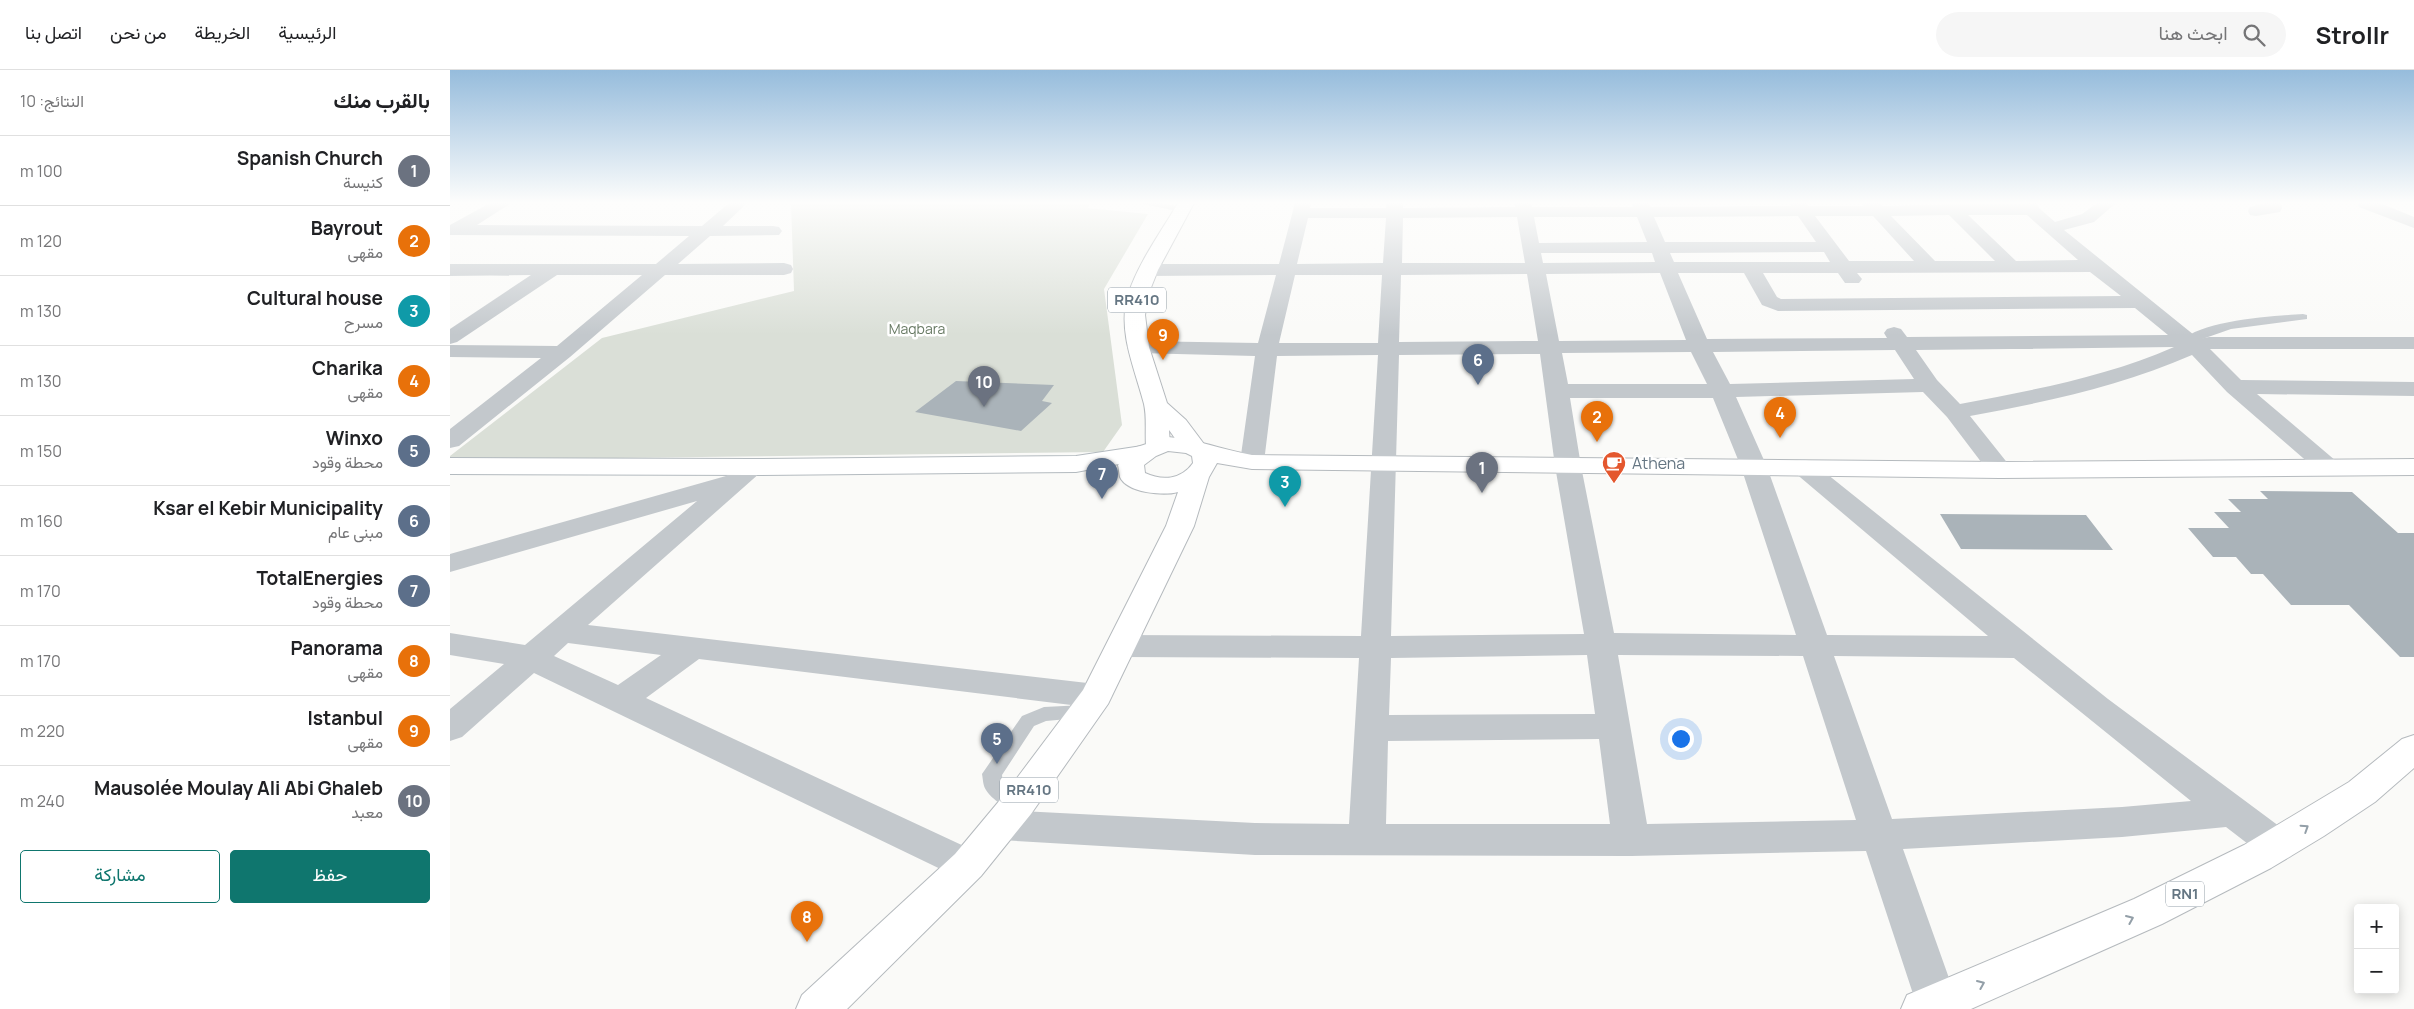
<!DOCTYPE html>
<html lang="ar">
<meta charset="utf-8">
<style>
:root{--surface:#fff;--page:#f6f6f6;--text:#202124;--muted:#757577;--line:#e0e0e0;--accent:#0f766e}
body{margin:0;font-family:Manrope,Vazirmatn,sans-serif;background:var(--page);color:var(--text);direction:rtl}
.controls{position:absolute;right:15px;bottom:15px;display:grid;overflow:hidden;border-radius:5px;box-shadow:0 2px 12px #0003}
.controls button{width:45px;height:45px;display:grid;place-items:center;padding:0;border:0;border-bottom:1px solid var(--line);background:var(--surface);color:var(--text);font:25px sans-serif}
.you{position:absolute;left:1230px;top:668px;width:18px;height:18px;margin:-12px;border:4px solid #fff;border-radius:50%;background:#1a73e8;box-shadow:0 0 0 8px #1a73e833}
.badge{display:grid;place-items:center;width:32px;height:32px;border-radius:50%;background:var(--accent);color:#fff;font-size:16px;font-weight:700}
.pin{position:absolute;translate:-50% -41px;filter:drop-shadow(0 1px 2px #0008)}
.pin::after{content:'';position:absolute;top:26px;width:18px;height:15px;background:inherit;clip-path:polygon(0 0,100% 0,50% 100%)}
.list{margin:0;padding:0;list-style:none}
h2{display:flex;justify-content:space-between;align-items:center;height:65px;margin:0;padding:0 20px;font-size:21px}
h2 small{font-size:16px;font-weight:400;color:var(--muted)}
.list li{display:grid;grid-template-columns:32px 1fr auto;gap:15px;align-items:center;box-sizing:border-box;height:70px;padding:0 20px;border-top:1px solid var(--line)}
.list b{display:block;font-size:19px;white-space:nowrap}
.list p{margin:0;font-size:16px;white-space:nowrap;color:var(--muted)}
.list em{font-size:16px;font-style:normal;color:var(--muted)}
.actions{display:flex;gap:10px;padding:15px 20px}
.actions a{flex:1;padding:11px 0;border:1px solid var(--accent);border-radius:5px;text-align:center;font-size:18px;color:var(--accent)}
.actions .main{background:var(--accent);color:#fff}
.icon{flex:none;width:28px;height:28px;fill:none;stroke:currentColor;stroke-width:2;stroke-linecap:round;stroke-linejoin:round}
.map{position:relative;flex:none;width:1964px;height:939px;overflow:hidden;direction:ltr}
header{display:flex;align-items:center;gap:30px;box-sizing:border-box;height:70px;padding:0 25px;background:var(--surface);border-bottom:1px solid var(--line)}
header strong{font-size:24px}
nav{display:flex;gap:28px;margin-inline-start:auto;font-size:18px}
.search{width:350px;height:45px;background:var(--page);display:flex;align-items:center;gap:12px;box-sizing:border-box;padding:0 18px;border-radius:28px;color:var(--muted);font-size:19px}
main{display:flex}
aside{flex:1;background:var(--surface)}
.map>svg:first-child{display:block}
.green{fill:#dadfd7}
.building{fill:#aab3b9}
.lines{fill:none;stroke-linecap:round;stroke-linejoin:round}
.secondary-casing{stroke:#b3babf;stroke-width:2}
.primary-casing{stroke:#b5babe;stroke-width:2}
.highway-casing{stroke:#b4b9bd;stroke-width:2}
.lane{fill:#c3c8cc;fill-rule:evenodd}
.street{fill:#c3c8cc;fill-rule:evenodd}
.secondary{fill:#fff;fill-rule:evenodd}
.primary{fill:#fff;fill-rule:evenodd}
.highway{fill:#fff;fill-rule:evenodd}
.oneway{stroke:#939fa8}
.labels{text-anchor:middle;stroke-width:5;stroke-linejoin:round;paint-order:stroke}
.far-park-label{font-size:14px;fill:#687a64;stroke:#fff}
.shield{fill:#fff;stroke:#939fa8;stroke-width:1}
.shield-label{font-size:15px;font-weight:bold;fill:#657683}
.poi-label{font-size:16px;fill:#657683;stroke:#fff;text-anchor:start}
</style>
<header>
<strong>Strollr</strong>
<div class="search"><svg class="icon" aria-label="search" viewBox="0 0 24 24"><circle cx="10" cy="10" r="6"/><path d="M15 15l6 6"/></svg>ابحث هنا</div>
<nav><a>الرئيسية</a><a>الخريطة</a><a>من نحن</a><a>اتصل بنا</a></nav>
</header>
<main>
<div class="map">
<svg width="1964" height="939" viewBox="0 0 1964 939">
<rect width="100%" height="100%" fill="#fafaf8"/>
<path class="green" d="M 341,133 L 641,133 L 637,138 L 698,144 L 654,219 L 672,355 L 653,382 L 0,390 L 0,386 L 152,268 L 344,221 Z"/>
<path class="building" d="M 506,311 L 604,315 L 592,331 L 602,333 L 571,361 L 465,342 Z
M 1810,421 L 1902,422 L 1948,463 L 1964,463 L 1964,587 L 1950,587 L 1899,535 L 1841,535 L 1813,504 L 1801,504 L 1786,487 L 1763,487 L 1738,458 L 1779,458 L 1764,442 L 1791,442 L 1778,429 L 1818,429 Z
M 1490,444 L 1636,445 L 1663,480 L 1511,479 Z"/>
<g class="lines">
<g class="secondary-casing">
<path id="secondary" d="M 692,376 L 701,378 L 704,383 L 701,388 L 626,402 L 302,405 L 0,404 L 0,388 L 302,389 L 626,386 Z"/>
</g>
<g class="primary-casing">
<path id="primary" d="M 718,367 C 747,369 773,380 802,385 L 1550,392 L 1964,389 L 1964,405 L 1550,408 L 802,399 L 767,393 L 759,407 L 744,456 L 658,634 L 581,744 L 531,806 L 397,939 L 346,939 L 352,925 L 505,784 L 555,724 L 633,620 L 716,456 L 728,422 C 714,426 677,423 670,407 C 669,403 669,399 668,395 L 684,378 ZM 718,381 L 736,383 L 742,386 L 743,393 C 731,410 712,411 695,403 L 694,395 L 706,386 Z
M 1964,665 L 1964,698 L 1925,732 L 1874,766 L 1821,798 L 1712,854 L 1521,939 L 1451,939 L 1457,925 L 1684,829 L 1794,775 L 1899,712 L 1952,669 Z"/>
</g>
<g class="highway-casing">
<path id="highway" d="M 728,133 L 744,133 L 708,200 L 698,225 L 695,245 L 699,277 L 717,333 L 736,350 L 757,378 L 754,383 C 733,388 730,374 719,360 L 720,376 L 717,381 L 708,383 L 699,381 L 696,376 C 695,362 697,347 694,334 C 685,299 667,261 678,225 C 688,193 711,162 728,133 Z"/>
</g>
<path class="lane" d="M 688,133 L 712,133 L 737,139 L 732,142 Z
M 1853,244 L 1857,245 L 1857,249 L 1781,259 L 1738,274 L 1732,271 C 1751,250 1825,246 1853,244 Z
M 634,635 L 640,637 L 643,642 L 640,647 L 596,651 L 584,656 L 552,705 L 553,713 L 575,728 L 578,734 L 575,740 C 563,744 543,731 536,720 C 533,716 533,709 532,704 L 572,646 L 594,637 Z"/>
<path class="street" d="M 40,133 L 61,133 L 27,155 L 252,156 L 279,133 L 297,133 L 273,156 L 323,156 L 329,157 L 332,161 L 329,165 L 260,166 L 228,194 L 334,193 L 341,195 L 343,199 L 341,203 L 334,205 L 215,205 L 120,287 L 9,376 L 0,378 L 0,359 L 91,288 L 0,287 L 0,275 L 107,276 L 192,205 L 107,205 L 7,272 L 0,274 L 0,259 L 81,205 L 0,206 L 0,194 L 206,194 L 239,166 L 0,165 L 0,155 Z
M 845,133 L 861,133 L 860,138 L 936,138 L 937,133 L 953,133 L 953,138 L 1065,137 L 1065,133 L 1081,133 L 1082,137 L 1183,137 L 1182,133 L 1198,133 L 1200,137 L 1341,136 L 1339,133 L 1356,133 L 1358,136 L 1414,136 L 1412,133 L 1430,133 L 1432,136 L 1587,133 L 1589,138 L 1605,152 L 1632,144 L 1647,133 L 1666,133 L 1644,152 L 1614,160 L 1749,269 L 1759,267 L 1964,267 L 1964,279 L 1760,279 L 1791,310 L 1964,312 L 1964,326 L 1807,324 L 1886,391 L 1890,396 L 1886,401 L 1877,404 L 1868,401 L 1777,322 L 1742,285 C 1671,316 1596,332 1520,346 L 1563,400 L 1559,405 L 1550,408 L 1541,405 L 1497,347 L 1473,322 L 1286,327 L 1317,397 L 1377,565 L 1538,566 L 1344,402 L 1340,397 L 1344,392 L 1353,389 L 1362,392 L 1658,629 L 1841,765 L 1847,776 L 1841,787 L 1828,792 L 1815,787 L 1776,757 L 1672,767 L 1453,779 L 1510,939 L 1468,939 L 1416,781 L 1181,786 L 805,785 L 551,770 L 538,766 L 533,755 L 538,744 L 551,740 L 805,753 L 899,754 L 909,588 L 673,587 L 662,584 L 658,576 L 662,568 L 673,565 L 911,566 L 928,285 L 827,286 L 814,392 L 811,397 L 802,399 L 793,397 L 790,392 L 805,286 L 688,283 L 680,282 L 677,277 L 680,272 L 688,271 L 808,273 L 826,205 L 699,206 L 692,204 L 690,200 L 692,196 L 699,194 L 829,194 ZM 1499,145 L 1545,191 L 1485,191 L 1441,146 ZM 1518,145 L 1577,145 L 1628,190 L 1566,191 ZM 1348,146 L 1366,172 L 1215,172 L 1204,147 ZM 1365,146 L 1423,146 L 1464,191 L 1399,191 ZM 1067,147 L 1075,193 L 952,193 L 953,148 ZM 1084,147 L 1187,147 L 1197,172 L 1089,173 ZM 858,148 L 936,148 L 933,193 L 847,194 ZM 1374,182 L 1380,192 L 1224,192 L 1220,183 ZM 1091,183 L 1202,183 L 1205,192 L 1093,193 ZM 1640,202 L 1671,226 L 1331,229 L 1327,227 L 1313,203 L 1388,203 L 1395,213 L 1409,213 L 1412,209 L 1407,203 ZM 1210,203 L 1236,270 L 1109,271 L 1096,204 ZM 1228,203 L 1294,203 L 1312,235 L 1328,241 L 1685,238 L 1718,265 L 1457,267 L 1451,259 L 1444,257 L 1437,259 L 1434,263 L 1437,268 L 1257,269 ZM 1077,204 L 1088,271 L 949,272 L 951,205 ZM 845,205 L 932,205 L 928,273 L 829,273 ZM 1724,277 C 1656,307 1583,320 1510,334 L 1487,310 L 1466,280 ZM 1445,280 L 1464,309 L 1280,314 L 1263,282 ZM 1241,282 L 1257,314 L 1118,314 L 1112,283 ZM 1090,284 L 1105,396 L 1134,564 L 941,566 L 949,285 ZM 1120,328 L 1263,328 L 1291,397 L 1346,565 L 1164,563 L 1131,396 ZM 1137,585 L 1145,644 L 939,645 L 941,588 ZM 1168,585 L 1353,586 L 1406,750 L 1197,754 ZM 1384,586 L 1564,588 L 1741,731 L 1672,737 L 1442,749 ZM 1149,669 L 1160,754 L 936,754 L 938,671 Z
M 1815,133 L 1831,133 L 1832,138 L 1830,142 L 1806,146 L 1800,145 L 1798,141 L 1800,137 Z
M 1907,133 L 1930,133 L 1964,147 L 1964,158 L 1909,137 Z
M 302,389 L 311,392 L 315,397 L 311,402 L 138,555 L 646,614 L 658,618 L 662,626 L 658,634 L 646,638 L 249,589 L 196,628 L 531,784 L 537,795 L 531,806 L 518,811 L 505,806 L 84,603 L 12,667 L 0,671 L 0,639 L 54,594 L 0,585 L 0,563 L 75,575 L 247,431 L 0,502 L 0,484 L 276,406 L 293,392 ZM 118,573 L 211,585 L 168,615 L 104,586 Z"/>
<use href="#secondary" class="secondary"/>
<use href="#primary" class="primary"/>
<use href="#highway" class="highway"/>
</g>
<defs><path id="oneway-chevron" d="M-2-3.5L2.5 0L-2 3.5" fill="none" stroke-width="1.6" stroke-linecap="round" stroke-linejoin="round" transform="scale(1.25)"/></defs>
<g class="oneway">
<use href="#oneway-chevron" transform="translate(1855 758) rotate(-33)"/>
<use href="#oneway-chevron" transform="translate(1680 849) rotate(-23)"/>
<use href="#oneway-chevron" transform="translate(1531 914) rotate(-23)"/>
</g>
<linearGradient id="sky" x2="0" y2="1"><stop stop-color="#96bcdc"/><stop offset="0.5" stop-color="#fdfdfc"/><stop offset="1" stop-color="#fdfdfc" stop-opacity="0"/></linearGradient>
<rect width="1964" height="265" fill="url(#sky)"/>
<defs>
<g id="cafe-pin" transform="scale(1.25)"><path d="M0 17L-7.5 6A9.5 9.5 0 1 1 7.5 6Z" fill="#e4572e" stroke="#fff"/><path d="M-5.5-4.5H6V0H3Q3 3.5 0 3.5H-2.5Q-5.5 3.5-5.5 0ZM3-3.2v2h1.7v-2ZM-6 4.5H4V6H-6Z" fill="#fff"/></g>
</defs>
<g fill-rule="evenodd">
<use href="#cafe-pin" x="1164" y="393"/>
</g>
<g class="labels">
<g class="far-park-label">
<text x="467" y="264">Maqbara</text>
</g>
<g class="shield">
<rect x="658" y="217.5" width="58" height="25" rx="4"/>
<rect x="550" y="707.5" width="58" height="25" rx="4"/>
<rect x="1716" y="811.5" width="38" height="25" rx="4"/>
</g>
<g class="shield-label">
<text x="687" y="235">RR410</text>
<text x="579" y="725">RR410</text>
<text x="1735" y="829">RN1</text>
</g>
<g class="poi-label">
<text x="1182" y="399">Athena</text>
</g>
</g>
</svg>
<div class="controls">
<button>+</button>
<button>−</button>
</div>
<div class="you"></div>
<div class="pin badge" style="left:1032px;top:423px;background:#6b7280">1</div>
<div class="pin badge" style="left:1147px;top:372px;background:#e8710a">2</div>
<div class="pin badge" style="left:835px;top:437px;background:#0f9aa8">3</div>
<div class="pin badge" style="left:1330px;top:368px;background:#e8710a">4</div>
<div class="pin badge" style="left:547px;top:694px;background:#5c6f8a">5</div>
<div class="pin badge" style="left:1028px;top:315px;background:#5c6f8a">6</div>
<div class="pin badge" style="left:652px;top:429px;background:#5c6f8a">7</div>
<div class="pin badge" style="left:357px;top:872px;background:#e8710a">8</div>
<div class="pin badge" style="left:713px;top:290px;background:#e8710a">9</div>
<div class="pin badge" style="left:534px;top:337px;background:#6b7280">10</div>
</div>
<aside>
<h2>بالقرب منك<small>النتائج: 10</small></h2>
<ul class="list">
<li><span class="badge" style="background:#6b7280">1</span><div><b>Spanish Church</b><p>كنيسة</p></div><em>100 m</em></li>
<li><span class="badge" style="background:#e8710a">2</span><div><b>Bayrout</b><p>مقهى</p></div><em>120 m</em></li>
<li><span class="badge" style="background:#0f9aa8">3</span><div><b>Cultural house</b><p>مسرح</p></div><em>130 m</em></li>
<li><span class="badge" style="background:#e8710a">4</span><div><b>Charika</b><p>مقهى</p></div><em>130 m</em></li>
<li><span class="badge" style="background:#5c6f8a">5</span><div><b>Winxo</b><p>محطة وقود</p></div><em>150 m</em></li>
<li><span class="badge" style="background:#5c6f8a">6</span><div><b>Ksar el Kebir Municipality</b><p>مبنى عام</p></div><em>160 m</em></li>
<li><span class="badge" style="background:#5c6f8a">7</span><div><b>TotalEnergies</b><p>محطة وقود</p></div><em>170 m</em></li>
<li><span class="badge" style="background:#e8710a">8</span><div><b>Panorama</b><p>مقهى</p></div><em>170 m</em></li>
<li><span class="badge" style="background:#e8710a">9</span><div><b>Istanbul</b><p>مقهى</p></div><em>220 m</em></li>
<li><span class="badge" style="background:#6b7280">10</span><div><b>Mausolée Moulay Ali Abi Ghaleb</b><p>معبد</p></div><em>240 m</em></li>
</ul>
<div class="actions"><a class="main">حفظ</a><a>مشاركة</a></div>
</aside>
</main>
